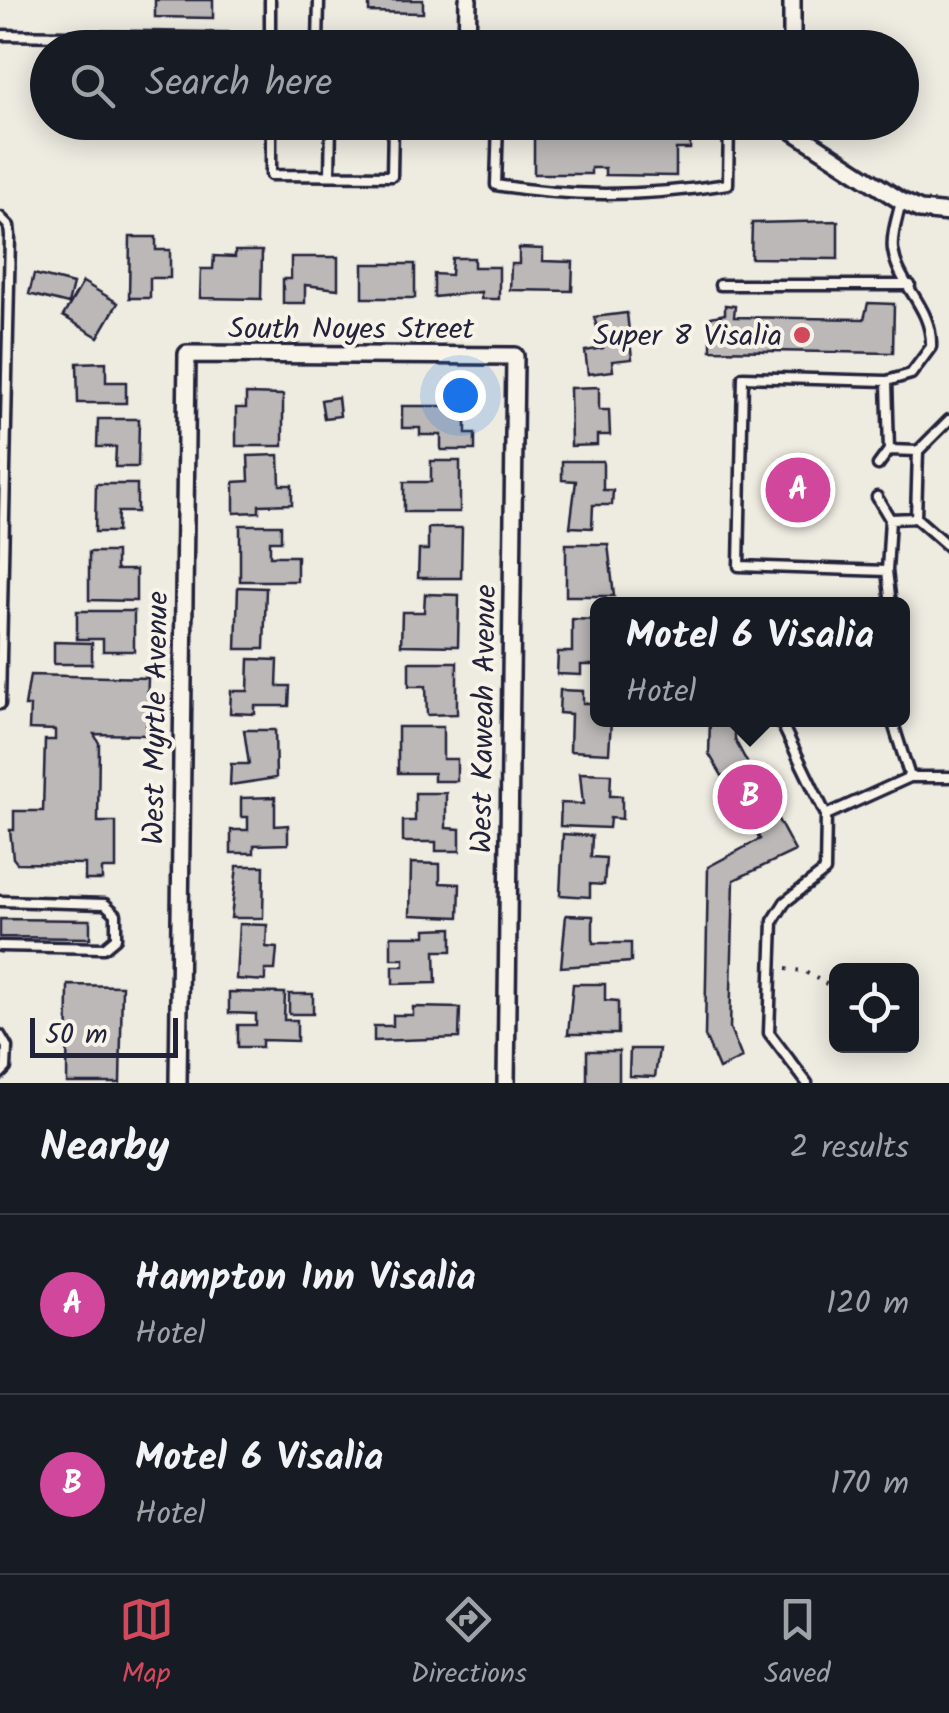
<!DOCTYPE html>
<style>
:root{--surface:#171b24;--page:#20242c;--text:#f1f3f6;--muted:#9ea1a6;--line:#363941;--accent:#d1495b}
body{margin:0;font-family:Kalam,sans-serif;background:var(--page);color:var(--text)}
.controls{position:absolute;right:30px;bottom:30px;display:grid;overflow:hidden;border-radius:15px;box-shadow:0 5px 25px #0003}
.controls button{width:90px;height:90px;display:grid;place-items:center;padding:0;border:0;border-bottom:2px solid var(--line);background:var(--surface);color:var(--text);font:50px sans-serif}
.scale{position:absolute;left:30px;bottom:25px;width:148px;box-sizing:border-box;padding-left:10px;border:5px solid #22223b;border-top:0;font-size:28px;line-height:35px;white-space:nowrap;color:#22223b;-webkit-text-stroke:8px #f7f3e8;paint-order:stroke}
.you{position:absolute;left:460px;top:395px;width:35px;height:35px;margin:-25px;border:8px solid #fff;border-radius:50%;background:#1a73e8;box-shadow:0 0 0 15px #1a73e833}
.badge{display:grid;place-items:center;width:65px;height:65px;border-radius:50%;background:var(--accent);color:#fff;font-size:32px;font-weight:700}
.pin{position:absolute;translate:-50% -50%;border:5px solid #fff;box-shadow:0 2px 10px #0006}
.popup{position:absolute;left:590px;top:597px;width:320px;height:130px;box-sizing:border-box;display:grid;place-content:center;border-radius:15px;background:var(--surface);filter:drop-shadow(0 2px 8px #0005);font-size:32px;white-space:nowrap;color:var(--muted)}
.popup b{font-size:38px;color:var(--text)}
.popup::after{content:'';position:absolute;left:50%;top:100%;margin-left:-20px;border:20px solid transparent;border-top-color:var(--surface)}
.list{margin:0;padding:0;list-style:none}
h2{display:flex;justify-content:space-between;align-items:center;height:130px;margin:0;padding:0 40px;font-size:42px}
h2 small{font-size:32px;font-weight:400;color:var(--muted)}
.list li{display:grid;grid-template-columns:65px 1fr auto;gap:30px;align-items:center;box-sizing:border-box;height:180px;padding:0 40px;border-top:2px solid var(--line)}
.list b{display:block;font-size:38px;white-space:nowrap}
.list p{margin:0;font-size:32px;white-space:nowrap;color:var(--muted)}
.list em{font-size:32px;font-style:normal;color:var(--muted)}
.icon{flex:none;width:55px;height:55px;fill:none;stroke:currentColor;stroke-width:2;stroke-linecap:round;stroke-linejoin:round}
.map{position:relative;flex:none;width:949px;height:1083px;overflow:hidden}
.search{position:absolute;background:var(--surface);box-shadow:0 5px 25px #0003;left:30px;right:30px;top:30px;height:110px;display:flex;align-items:center;gap:25px;box-sizing:border-box;padding:0 35px;border-radius:55px;color:var(--muted);font-size:38px}
.sheet{height:490px;background:var(--surface)}
nav{display:flex;justify-content:space-around;align-items:center;box-sizing:border-box;height:140px;border-top:2px solid var(--line);background:var(--surface);font-size:28px;color:var(--muted)}
nav a{display:grid;justify-items:center;gap:5px}
nav .on{color:var(--accent)}
.map>svg:first-child{display:block}
.building{fill:#bbb8b7;stroke:#22223b;stroke-width:2.5}
.lines{fill:none;stroke-linecap:round;stroke-linejoin:round}
.service-casing{stroke:#22223b;stroke-width:15}
.minor-casing{stroke:#22223b;stroke-width:22}
.path{stroke:#22223b;stroke-width:4;stroke-dasharray:2.5 8;stroke-linecap:butt}
.service{stroke:#f7f3e8;stroke-width:8}
.minor{stroke:#f7f3e8;stroke-width:15}
.poi-dot{fill:#d1495b;stroke:#f7f3e8;stroke-width:4}
.labels{text-anchor:middle;stroke-width:8;stroke-linejoin:round;paint-order:stroke}
.street-label{font-size:30px;fill:#22223b;stroke:#f7f3e8}
.poi-label{font-size:30px;fill:#22223b;stroke:#f7f3e8;text-anchor:end}
</style>
<div class="map">
<svg width="949" height="1083" viewBox="0 0 949 1083">
<rect width="100%" height="100%" fill="#eeebe1"/>
<filter id="ink" filterUnits="userSpaceOnUse"><feTurbulence type="fractalNoise" baseFrequency=".01" numOctaves="2"/><feDisplacementMap in="SourceGraphic" scale="20" xChannelSelector="R" yChannelSelector="G"/><feConvolveMatrix kernelMatrix="1 2 1 2 8 2 1 2 1" color-interpolation-filters="sRGB"/></filter>
<g filter="url(#ink)">
<path class="building" d="M 155,0 L 213,0 L 213,18 L 155,17 Z
M 369,0 L 423,0 L 423,13 L 369,12 Z
M 534,122 L 691,122 L 690,149 L 676,149 L 676,176 L 605,175 L 605,168 L 591,168 L 591,174 L 534,174 Z
M 838,221 L 838,259 L 751,258 L 752,223 Z
M 130,237 L 156,237 L 156,250 L 170,250 L 170,278 L 150,278 L 150,298 L 129,298 Z
M 519,248 L 543,249 L 543,261 L 573,262 L 572,291 L 510,290 L 511,264 L 519,264 Z
M 235,251 L 262,251 L 261,299 L 200,298 L 201,269 L 213,269 L 214,256 L 235,257 Z
M 291,257 L 338,257 L 338,289 L 305,285 L 305,303 L 283,303 L 283,279 L 291,279 Z
M 452,258 L 474,258 L 474,267 L 499,267 L 499,299 L 481,299 L 481,292 L 434,297 L 434,274 L 451,275 Z
M 363,264 L 415,264 L 415,298 L 363,298 Z
M 34,274 L 73,284 L 68,304 L 29,294 Z
M 83,282 L 118,303 L 98,337 L 63,316 Z
M 868,303 L 894,304 L 893,353 L 711,350 L 711,317 L 725,314 L 725,305 L 735,306 L 734,317 L 864,319 Z
M 627,313 L 632,359 L 612,361 L 613,371 L 588,374 L 585,351 L 603,348 L 594,317 Z
M 106,362 L 106,382 L 126,382 L 126,403 L 78,403 L 77,363 Z
M 599,387 L 599,410 L 609,410 L 610,435 L 597,435 L 597,445 L 571,446 L 570,388 Z
M 246,394 L 283,395 L 283,446 L 236,446 L 236,408 L 246,408 Z
M 338,397 L 340,416 L 324,418 L 321,400 Z
M 402,406 L 466,406 L 466,434 L 475,434 L 475,450 L 441,450 L 441,435 L 420,435 L 420,428 L 402,428 Z
M 98,419 L 139,419 L 138,467 L 115,467 L 116,447 L 97,447 Z
M 279,455 L 280,485 L 292,485 L 292,504 L 259,505 L 259,512 L 234,513 L 234,482 L 249,481 L 248,456 Z
M 431,461 L 460,461 L 460,512 L 404,512 L 404,482 L 431,482 Z
M 562,461 L 603,461 L 603,490 L 613,490 L 612,505 L 593,505 L 592,528 L 570,527 L 576,481 L 562,480 Z
M 96,484 L 137,484 L 137,512 L 118,512 L 117,532 L 95,532 Z
M 240,525 L 281,525 L 281,541 L 270,541 L 270,556 L 297,556 L 297,581 L 240,581 Z
M 428,528 L 462,528 L 461,578 L 418,578 L 419,550 L 428,550 Z
M 566,544 L 608,544 L 614,596 L 566,596 Z
M 89,552 L 116,552 L 116,570 L 136,570 L 136,601 L 89,600 Z
M 238,587 L 266,588 L 264,649 L 236,649 Z
M 425,594 L 459,595 L 458,646 L 401,645 L 402,612 L 424,612 Z
M 77,611 L 134,611 L 134,651 L 103,651 L 103,639 L 77,639 Z
M 572,619 L 598,620 L 598,665 L 581,665 L 581,675 L 557,674 L 558,652 L 572,652 Z
M 54,642 L 92,643 L 92,664 L 54,664 Z
M 249,659 L 278,660 L 277,686 L 290,686 L 289,706 L 255,706 L 255,714 L 230,713 L 231,691 L 248,691 Z
M 409,662 L 457,662 L 457,714 L 427,715 L 426,686 L 409,686 Z
M 30,675 L 148,678 L 146,735 L 94,734 L 99,743 L 98,822 L 116,822 L 116,869 L 102,869 L 102,880 L 85,880 L 85,864 L 17,863 L 13,858 L 10,830 L 14,830 L 14,811 L 43,811 L 45,740 L 55,740 L 55,730 L 29,729 L 30,706 L 25,706 Z
M 560,690 L 583,691 L 583,703 L 598,703 L 598,720 L 611,720 L 609,753 L 570,751 L 571,714 L 559,713 Z
M 710,720 L 735,720 L 735,740 L 795,851 L 734,880 L 730,1028 L 742,1058 L 719,1069 L 705,1036 L 708,867 L 760,839 L 709,754 Z
M 398,727 L 443,727 L 443,759 L 457,759 L 457,781 L 434,781 L 434,773 L 398,773 Z
M 244,730 L 275,730 L 276,778 L 230,785 L 231,764 L 249,764 Z
M 580,773 L 611,774 L 610,796 L 622,796 L 622,819 L 610,818 L 609,828 L 560,826 L 561,803 L 583,804 Z
M 415,793 L 446,793 L 446,828 L 460,829 L 460,851 L 436,851 L 436,842 L 403,842 L 403,821 L 415,821 Z
M 275,797 L 275,826 L 288,825 L 288,844 L 254,845 L 254,853 L 231,853 L 231,830 L 248,830 L 248,817 L 241,817 L 241,798 Z
M 563,834 L 592,836 L 591,857 L 606,858 L 604,885 L 590,884 L 590,897 L 560,895 Z
M 411,863 L 440,864 L 440,883 L 460,884 L 459,917 L 410,915 Z
M 237,866 L 264,866 L 263,918 L 231,918 Z
M 566,915 L 593,916 L 593,943 L 631,943 L 631,962 L 561,967 Z
M 0,919 L 90,920 L 90,938 L 0,937 Z
M 239,924 L 267,925 L 266,947 L 277,948 L 275,970 L 265,970 L 265,981 L 236,979 Z
M 452,928 L 452,951 L 435,951 L 436,983 L 393,984 L 393,966 L 404,966 L 404,959 L 391,959 L 391,936 L 426,936 L 426,929 Z
M 573,984 L 605,984 L 605,1000 L 618,1001 L 618,1034 L 568,1034 Z
M 68,985 L 122,986 L 120,1083 L 67,1083 Z
M 229,992 L 285,993 L 284,1020 L 297,1020 L 297,1041 L 262,1040 L 262,1047 L 238,1047 L 238,1025 L 256,1025 L 256,1014 L 229,1013 Z
M 289,994 L 313,994 L 313,1014 L 289,1014 Z
M 413,1007 L 460,1008 L 459,1038 L 374,1041 L 374,1026 L 393,1026 L 393,1015 L 413,1015 Z
M 630,1049 L 659,1049 L 655,1077 L 629,1076 Z
M 587,1051 L 619,1051 L 619,1083 L 587,1083 Z"/>
<g class="lines">
<g class="service-casing">
<path id="service" d="M 270,0 L 270,40
M 0,35 L 269,39
M 272,44 L 363,48
M 318,45 L 319,0
M 499,48 L 621,48
M 271,122 L 271,175 L 392,176 L 393,122
M 498,122 L 496,185 C 572,198 652,196 728,184 L 729,122
M 330,175 L 331,122
M 901,201 C 898,216 891,235 893,250 C 898,286 933,307 931,347 L 911,374 L 887,381 L 889,450 L 918,451
M 0,217 L 9,226 L 10,236 L 0,704
M 720,285 L 910,285
M 887,381 L 743,377 L 739,566 L 887,571 L 890,519 L 916,518 L 949,547
M 878,465 L 889,450
M 877,497 L 890,519
M 916,518 L 918,451 L 949,420
M 887,571 L 891,604
M 780,720 L 826,815
M 892,720 L 910,777
M 0,901 L 105,904 L 116,914 L 116,938 L 104,948 L 0,946
M 0,1035 L 7,1047 L 6,1068 L 0,1074
M 807,1083 L 769,1033 L 773,921 L 785,902 L 825,871 L 826,815 L 910,777 L 949,777"/>
</g>
<g class="minor-casing">
<path id="minor" d="M 467,48 L 468,0
M 792,48 L 792,0
M 792,122 L 792,130 L 901,201 L 920,210 L 949,213
M 178,1083 L 187,354 L 515,356 L 506,1083"/>
</g>
<path class="path" d="M 786,969 L 803,971 L 836,989"/>
<use href="#service" class="service"/>
<use href="#minor" class="minor"/>
</g>
</g>
<circle class="poi-dot" cx="802" cy="335" r="10"/>
<g class="labels">
<g class="street-label">
<text x="351" y="338">South Noyes Street</text>
<text transform="translate(155 718) rotate(-89)" y="10">West Myrtle Avenue</text>
<text transform="translate(483 719) rotate(-89)" y="10">West Kaweah Avenue</text>
</g>
<g class="poi-label">
<text x="782" y="345">Super 8 Visalia</text>
</g>
</g>
</svg>
<div class="controls">
<button><svg class="icon" aria-label="locate" viewBox="0 0 24 24"><circle cx="12" cy="12" r="6"/><path d="M12 2v4M12 18v4M2 12h4M18 12h4"/></svg></button>
</div>
<div class="scale">50 m</div>
<div class="you"></div>
<div class="pin badge" style="left:798px;top:490px;background:#d1479c">A</div>
<div class="pin badge" style="left:750px;top:797px;background:#d1479c">B</div>
<div class="popup"><b>Motel 6 Visalia</b>Hotel</div>
<div class="search"><svg class="icon" aria-label="search" viewBox="0 0 24 24"><circle cx="10" cy="10" r="6"/><path d="M15 15l6 6"/></svg>Search here</div>
</div>
<section class="sheet">
<h2>Nearby<small>2 results</small></h2>
<ul class="list">
<li><span class="badge" style="background:#d1479c">A</span><div><b>Hampton Inn Visalia</b><p>Hotel</p></div><em>120 m</em></li>
<li><span class="badge" style="background:#d1479c">B</span><div><b>Motel 6 Visalia</b><p>Hotel</p></div><em>170 m</em></li>
</ul>
</section>
<nav>
<a class="on"><svg class="icon" aria-label="map" viewBox="0 0 24 24"><path d="M3 6l6-2 6 2 6-2v14l-6 2-6-2-6 2zM9 4v14M15 6v14"/></svg>Map</a>
<a><svg class="icon" aria-label="directions" viewBox="0 0 24 24"><path d="M12 3l9 9-9 9-9-9zM9 14v-3h6M13 9l2 2-2 2"/></svg>Directions</a>
<a><svg class="icon" aria-label="saved" viewBox="0 0 24 24"><path d="M7 4h10v16l-5-4-5 4z"/></svg>Saved</a>
</nav>
